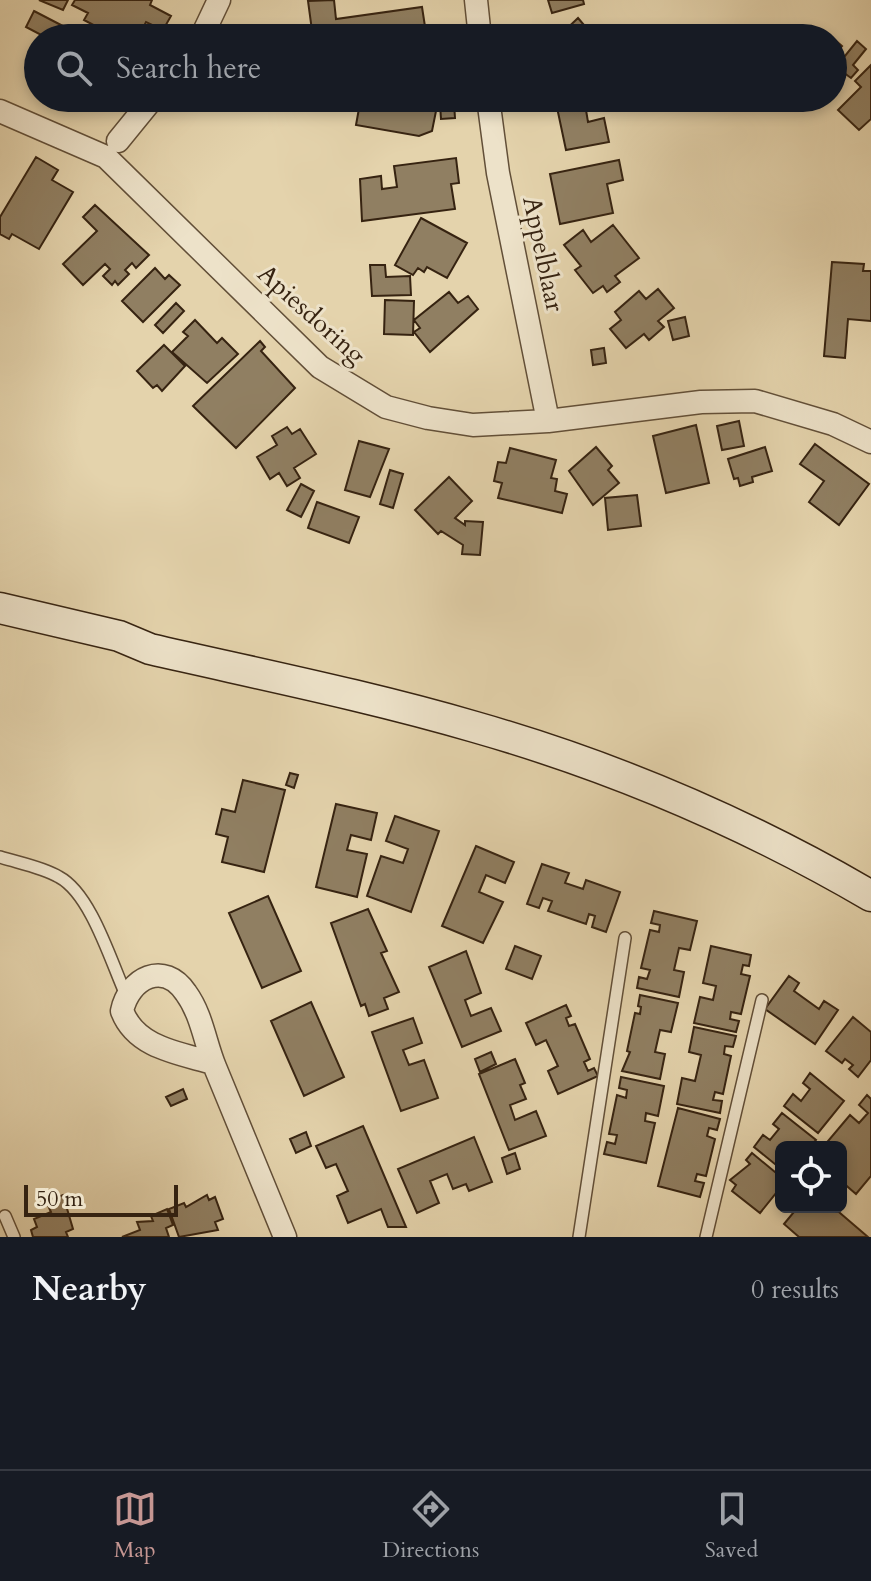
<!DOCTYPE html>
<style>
:root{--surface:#171b24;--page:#242831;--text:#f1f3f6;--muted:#9ea1a6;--line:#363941;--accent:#c59692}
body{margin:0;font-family:Cardo,serif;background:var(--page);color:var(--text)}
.controls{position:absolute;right:24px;bottom:24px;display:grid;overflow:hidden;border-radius:12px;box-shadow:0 4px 12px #0003}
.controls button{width:72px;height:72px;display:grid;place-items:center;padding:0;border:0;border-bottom:2px solid var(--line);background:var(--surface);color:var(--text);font:40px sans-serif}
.scale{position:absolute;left:24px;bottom:20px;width:154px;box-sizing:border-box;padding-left:8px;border:4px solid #362311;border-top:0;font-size:22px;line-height:28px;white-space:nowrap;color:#362311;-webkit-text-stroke:6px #ede2c9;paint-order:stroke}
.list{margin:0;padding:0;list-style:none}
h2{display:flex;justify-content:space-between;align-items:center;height:104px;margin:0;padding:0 32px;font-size:34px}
h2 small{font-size:26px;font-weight:400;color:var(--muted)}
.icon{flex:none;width:44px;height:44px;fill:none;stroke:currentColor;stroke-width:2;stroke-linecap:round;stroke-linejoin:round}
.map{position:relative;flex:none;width:871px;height:1237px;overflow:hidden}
.search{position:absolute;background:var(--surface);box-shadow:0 4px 12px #0003;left:24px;right:24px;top:24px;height:88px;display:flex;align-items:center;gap:20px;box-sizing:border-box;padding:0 28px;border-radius:44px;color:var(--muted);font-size:30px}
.sheet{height:232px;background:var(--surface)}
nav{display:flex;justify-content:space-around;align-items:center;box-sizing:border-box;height:112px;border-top:2px solid var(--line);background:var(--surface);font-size:22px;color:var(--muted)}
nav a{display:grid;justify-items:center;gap:4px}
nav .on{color:var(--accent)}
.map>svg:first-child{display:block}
.building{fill:#907f62;stroke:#362311;stroke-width:2}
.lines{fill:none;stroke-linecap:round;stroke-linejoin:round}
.lane-casing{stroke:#624f38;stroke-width:14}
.street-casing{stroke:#624f38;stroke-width:25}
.secondary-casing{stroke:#362311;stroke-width:33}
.lane{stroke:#ede2c9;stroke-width:11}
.street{stroke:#ede2c9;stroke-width:22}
.secondary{stroke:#ede2c9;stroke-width:30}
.labels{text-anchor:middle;stroke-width:6;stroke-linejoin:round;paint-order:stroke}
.street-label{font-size:26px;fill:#362311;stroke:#ede2c9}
</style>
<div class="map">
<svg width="871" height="1237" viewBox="0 0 871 1237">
<rect width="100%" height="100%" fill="#e4d3ac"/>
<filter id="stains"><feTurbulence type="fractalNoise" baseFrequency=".0025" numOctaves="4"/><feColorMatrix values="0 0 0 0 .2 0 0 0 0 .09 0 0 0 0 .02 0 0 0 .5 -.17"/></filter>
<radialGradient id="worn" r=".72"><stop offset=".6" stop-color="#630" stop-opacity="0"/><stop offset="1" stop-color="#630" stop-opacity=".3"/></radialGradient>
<path class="building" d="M 39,0 L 68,0 L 63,10 Z
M 75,0 L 152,0 L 150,5 L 171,16 L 163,30 L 146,22 L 138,38 L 118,38 L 84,20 L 88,13 L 72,5 Z
M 334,0 L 336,19 L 422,7 L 426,33 L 418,34 L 419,38 L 313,38 L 308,1 Z
M 548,0 L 583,0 L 584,4 L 552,13 Z
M 34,11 L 86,38 L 47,38 L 26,27 Z
M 578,18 L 595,38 L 557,38 Z
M 826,32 L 842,46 L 833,56 L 833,38 L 821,38 Z
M 857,41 L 866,49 L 853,65 L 858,70 L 851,78 L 836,67 Z
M 871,65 L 871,119 L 859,130 L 838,110 L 861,87 L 855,81 Z
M 381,98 L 420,98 L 418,108 L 436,111 L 432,131 L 419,136 L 356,125 L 360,103 L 380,106 Z
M 555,98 L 584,98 L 588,122 L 604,118 L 609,142 L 566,150 Z
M 454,103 L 455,118 L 441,119 L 440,104 Z
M 36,157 L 58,170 L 52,180 L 73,192 L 39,249 L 12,234 L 9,239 L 0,234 L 0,217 Z
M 456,158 L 459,183 L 451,184 L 455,209 L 362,221 L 360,179 L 381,176 L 382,189 L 397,187 L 394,166 Z
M 619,160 L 623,180 L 607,184 L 613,213 L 560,224 L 550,174 Z
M 95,205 L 149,255 L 136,268 L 132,263 L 125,270 L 129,274 L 118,285 L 115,281 L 112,285 L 103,276 L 110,269 L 105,264 L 83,285 L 63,264 L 97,231 L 83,217 Z
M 421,218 L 467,243 L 447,278 L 427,267 L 424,272 L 418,268 L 413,275 L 395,265 Z
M 613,225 L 639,258 L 615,276 L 620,282 L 607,292 L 603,286 L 593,293 L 575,270 L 581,266 L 564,245 L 583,230 L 591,242 Z
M 832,262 L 864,264 L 863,271 L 871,271 L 871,321 L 848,319 L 845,358 L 824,356 Z
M 370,265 L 385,265 L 386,277 L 410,276 L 411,295 L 372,296 Z
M 155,268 L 165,279 L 169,275 L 180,285 L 143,322 L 122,301 Z
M 658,289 L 674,308 L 658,321 L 664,327 L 649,340 L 644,334 L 626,348 L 610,329 L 621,320 L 615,312 L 639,291 L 646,299 Z
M 449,292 L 458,303 L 468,296 L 478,309 L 430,352 L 414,332 L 420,328 L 414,320 Z
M 385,300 L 414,301 L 413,335 L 384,334 Z
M 176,303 L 184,311 L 163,333 L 155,325 Z
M 685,317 L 689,336 L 673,340 L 668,321 Z
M 195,320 L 217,343 L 222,338 L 238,354 L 207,383 L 172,352 L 188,336 L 183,332 Z
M 260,341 L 265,347 L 261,351 L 295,388 L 236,448 L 193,406 Z
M 164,345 L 185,366 L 162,391 L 157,385 L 153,388 L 137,371 Z
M 604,348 L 606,363 L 593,365 L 591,350 Z
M 739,421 L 744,446 L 722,450 L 717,426 Z
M 696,425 L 709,483 L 666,493 L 653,436 Z
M 287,427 L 292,434 L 300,429 L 316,454 L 294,468 L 300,478 L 287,486 L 279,473 L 270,479 L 257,457 L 277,445 L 272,436 Z
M 359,441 L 389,449 L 370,497 L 345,490 Z
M 815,444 L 869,484 L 839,525 L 809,502 L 824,481 L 800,464 Z
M 596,447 L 612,466 L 608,470 L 619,483 L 593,505 L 569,471 Z
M 765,447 L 772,471 L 752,477 L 753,482 L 740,486 L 738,478 L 734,479 L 728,459 Z
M 510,448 L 556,460 L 551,478 L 557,479 L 555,491 L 567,494 L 562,513 L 498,498 L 502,483 L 494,481 L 498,462 L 506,463 Z
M 390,470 L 403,474 L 393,508 L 380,504 Z
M 449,477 L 472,501 L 455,518 L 465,525 L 465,521 L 483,522 L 480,555 L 462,554 L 463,545 L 441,531 L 438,534 L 415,510 Z
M 301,484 L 314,491 L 301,517 L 287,510 Z
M 637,495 L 641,526 L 608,530 L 605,498 Z
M 317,502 L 359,517 L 349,543 L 308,528 Z
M 290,773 L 298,775 L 294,788 L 286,785 Z
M 243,780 L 285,790 L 264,872 L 222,862 L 228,837 L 216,834 L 222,809 L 235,812 Z
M 336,804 L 377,813 L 371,840 L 351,835 L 347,850 L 367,854 L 357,897 L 316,887 Z
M 395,816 L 439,831 L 411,912 L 367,896 L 381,856 L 403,863 L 408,849 L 386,841 Z
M 476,846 L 514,862 L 505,883 L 486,875 L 479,892 L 503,902 L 483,943 L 442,926 Z
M 542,864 L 569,873 L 565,883 L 583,889 L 586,880 L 620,892 L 606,932 L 592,927 L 595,916 L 589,914 L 586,924 L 548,911 L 552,901 L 543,898 L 539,908 L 527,904 Z
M 268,896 L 301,971 L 262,988 L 229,913 Z
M 368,909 L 387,951 L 381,953 L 399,992 L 384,998 L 388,1009 L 369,1016 L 365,1004 L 361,1006 L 331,923 Z
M 654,911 L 697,921 L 690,950 L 679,948 L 674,970 L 684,972 L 679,997 L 637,988 L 639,977 L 647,979 L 650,970 L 641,968 L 650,930 L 659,932 L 660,925 L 651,923 Z
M 515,946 L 541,956 L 532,979 L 506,969 Z
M 711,946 L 751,955 L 749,966 L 743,965 L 741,974 L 750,976 L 741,1014 L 731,1012 L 730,1019 L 739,1021 L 736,1032 L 694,1023 L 700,997 L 713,1000 L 716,986 L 703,983 Z
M 466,951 L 481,993 L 465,1000 L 471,1016 L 491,1008 L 501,1031 L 462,1047 L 429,967 Z
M 789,976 L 799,983 L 794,991 L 819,1009 L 824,1001 L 838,1010 L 815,1044 L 765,1009 Z
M 640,995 L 678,1003 L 671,1032 L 660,1030 L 655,1052 L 665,1054 L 660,1079 L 622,1071 L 630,1052 L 627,1051 L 635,1013 L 640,1014 L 641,1007 L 638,1006 Z
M 311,1002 L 344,1077 L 304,1096 L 271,1021 Z
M 566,1005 L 571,1016 L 566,1018 L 569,1026 L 575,1024 L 590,1059 L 584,1062 L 588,1071 L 594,1068 L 598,1076 L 558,1094 L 548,1071 L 558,1066 L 546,1040 L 536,1045 L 526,1023 Z
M 853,1017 L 871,1032 L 871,1060 L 858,1077 L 849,1069 L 853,1065 L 845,1059 L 842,1063 L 826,1051 Z
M 413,1018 L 422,1043 L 403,1050 L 409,1065 L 424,1060 L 438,1098 L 401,1111 L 372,1032 Z
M 694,1027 L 736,1036 L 733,1047 L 725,1046 L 724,1054 L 731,1056 L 723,1094 L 715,1092 L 713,1100 L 722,1101 L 720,1113 L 677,1104 L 682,1078 L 695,1081 L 701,1055 L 689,1052 Z
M 491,1052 L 496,1064 L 480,1072 L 475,1059 Z
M 515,1059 L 525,1083 L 520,1085 L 526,1099 L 510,1105 L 515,1120 L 536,1111 L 546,1136 L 509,1150 L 479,1074 Z
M 810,1073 L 844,1101 L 818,1133 L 784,1106 L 793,1094 L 801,1101 L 810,1089 L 803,1083 Z
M 621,1077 L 664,1086 L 658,1116 L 646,1113 L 645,1121 L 655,1123 L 646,1163 L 604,1154 L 607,1142 L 615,1144 L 617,1135 L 609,1134 L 617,1095 L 626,1098 L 627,1090 L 619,1088 Z
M 183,1089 L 187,1099 L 171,1106 L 166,1097 Z
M 867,1095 L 871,1099 L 871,1176 L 856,1194 L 841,1181 L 841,1147 L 823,1147 L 850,1115 L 859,1123 L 868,1113 L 859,1105 Z
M 678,1108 L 720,1119 L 717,1130 L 709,1128 L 707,1136 L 715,1139 L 706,1176 L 697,1174 L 695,1181 L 704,1183 L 700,1197 L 658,1186 Z
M 782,1113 L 816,1140 L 810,1147 L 781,1147 L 781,1169 L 754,1147 L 763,1135 L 770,1140 L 779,1129 L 773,1124 Z
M 363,1126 L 406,1227 L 388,1227 L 381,1209 L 348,1223 L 337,1196 L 348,1191 L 336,1164 L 326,1168 L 316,1146 Z
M 306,1132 L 311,1146 L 296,1153 L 290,1139 Z
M 474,1137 L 492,1182 L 469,1191 L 466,1184 L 453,1189 L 447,1174 L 430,1181 L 439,1203 L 417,1213 L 398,1169 Z
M 515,1153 L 520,1169 L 507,1174 L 502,1158 Z
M 752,1153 L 781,1177 L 781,1187 L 760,1213 L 732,1191 L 736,1185 L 730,1180 L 750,1164 L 746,1160 Z
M 63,1195 L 73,1229 L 66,1232 L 68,1237 L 33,1237 L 31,1230 L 37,1227 L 34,1219 L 51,1212 L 46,1201 Z
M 207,1195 L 209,1200 L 215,1197 L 223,1219 L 215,1222 L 218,1230 L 179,1237 L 169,1209 L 184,1203 L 186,1207 Z
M 798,1207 L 833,1207 L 868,1237 L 799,1237 L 784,1224 Z
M 167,1209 L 173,1225 L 166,1228 L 169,1237 L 122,1237 L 140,1230 L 137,1222 L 153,1221 L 151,1216 Z"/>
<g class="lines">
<g class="lane-casing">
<path id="lane" d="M 0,857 C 19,863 42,867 59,877 C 91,894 111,962 126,995
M 5,1216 L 14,1237
M 579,1237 L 625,938
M 706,1237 L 762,1000"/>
</g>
<g class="street-casing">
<path id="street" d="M 476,0 L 480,38
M 201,38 L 219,0
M 488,98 L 498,173 L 548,421
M 0,111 L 106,157 L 320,367 L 386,407 L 428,418 L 473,425 L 548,421 L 701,402 L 755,401 L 833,424 L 871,442
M 118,141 L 153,98
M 213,1063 C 179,1053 136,1048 122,1011 C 129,978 164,960 186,993 C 202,1015 205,1043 215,1067 C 238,1124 262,1180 285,1237"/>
</g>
<g class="secondary-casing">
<path id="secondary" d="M 0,608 L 119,636 L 150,649 C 259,674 369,696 475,727 C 615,767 746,823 871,896"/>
</g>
<use href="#lane" class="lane"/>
<use href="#street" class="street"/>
<use href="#secondary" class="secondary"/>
</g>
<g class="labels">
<g class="street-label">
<text transform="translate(544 254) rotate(78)" y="9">Appelblaar</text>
<text transform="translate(312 314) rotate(42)" y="9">Apiesdoring</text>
</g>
</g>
<rect width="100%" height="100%" filter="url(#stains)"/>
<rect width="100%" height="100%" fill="url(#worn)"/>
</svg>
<div class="controls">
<button><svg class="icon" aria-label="locate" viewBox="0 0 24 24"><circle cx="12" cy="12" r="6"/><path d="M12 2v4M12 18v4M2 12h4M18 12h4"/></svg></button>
</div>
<div class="scale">50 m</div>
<div class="search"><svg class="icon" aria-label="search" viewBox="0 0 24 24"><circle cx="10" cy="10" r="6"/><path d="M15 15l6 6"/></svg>Search here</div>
</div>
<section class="sheet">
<h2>Nearby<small>0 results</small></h2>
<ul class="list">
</ul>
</section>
<nav>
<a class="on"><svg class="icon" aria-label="map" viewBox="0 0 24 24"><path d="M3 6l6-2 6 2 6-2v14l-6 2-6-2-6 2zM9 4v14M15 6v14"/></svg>Map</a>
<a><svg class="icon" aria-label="directions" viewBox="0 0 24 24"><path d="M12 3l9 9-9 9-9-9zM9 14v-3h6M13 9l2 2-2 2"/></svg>Directions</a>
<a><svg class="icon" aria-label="saved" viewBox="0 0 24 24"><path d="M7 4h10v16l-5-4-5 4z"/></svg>Saved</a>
</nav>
